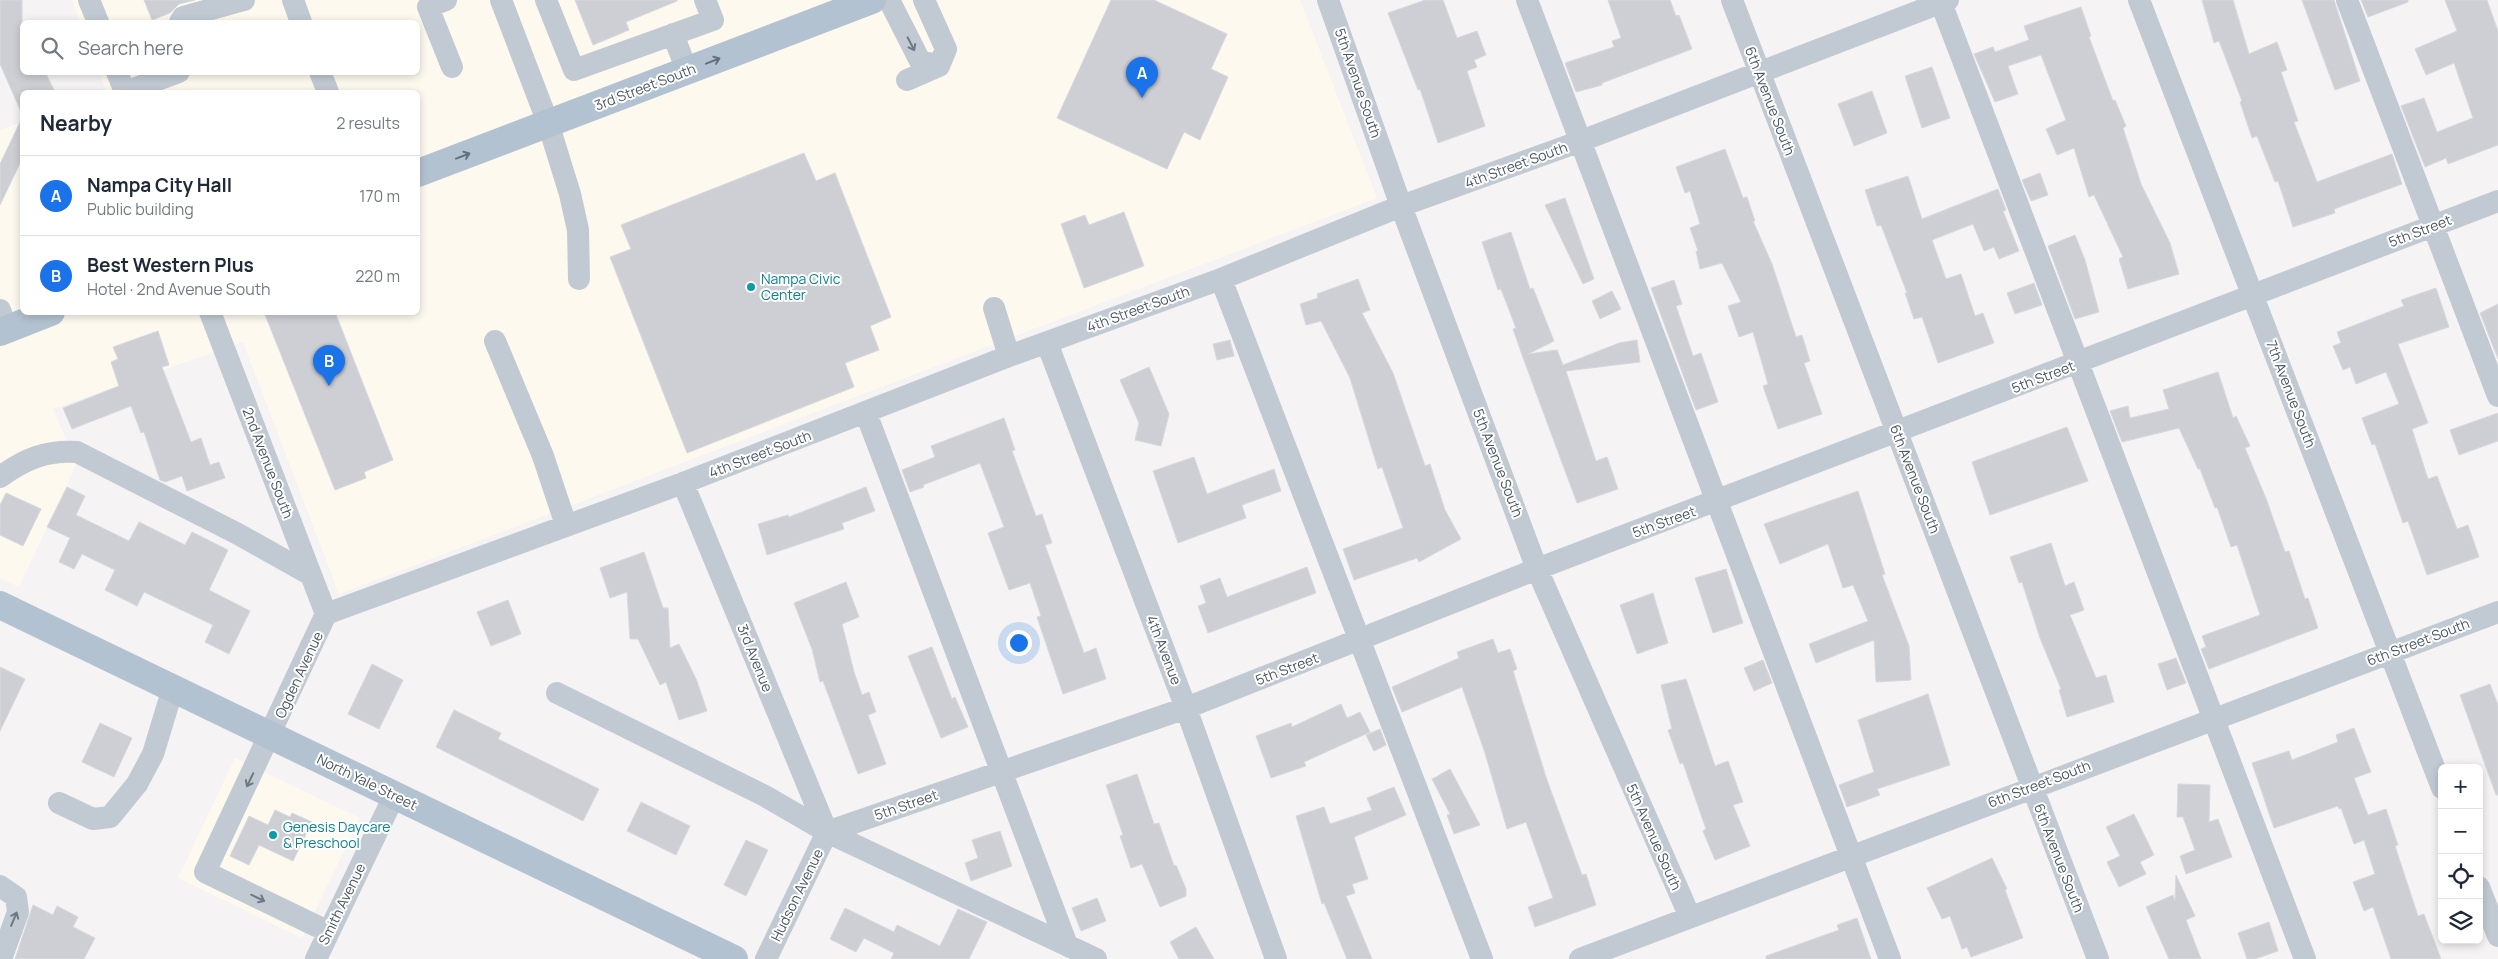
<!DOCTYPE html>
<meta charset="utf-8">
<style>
:root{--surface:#fff;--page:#f6f6f7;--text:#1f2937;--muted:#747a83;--line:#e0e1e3;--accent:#1a73e8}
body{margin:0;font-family:Manrope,sans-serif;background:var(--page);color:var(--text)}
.controls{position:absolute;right:15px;bottom:15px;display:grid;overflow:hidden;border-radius:8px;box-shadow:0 2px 8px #0003}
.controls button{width:45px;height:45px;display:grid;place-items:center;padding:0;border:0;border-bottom:1px solid var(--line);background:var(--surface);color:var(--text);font:25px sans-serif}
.you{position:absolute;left:1018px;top:642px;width:18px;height:18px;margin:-12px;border:4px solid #fff;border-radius:50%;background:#1a73e8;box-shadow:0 0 0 8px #1a73e833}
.badge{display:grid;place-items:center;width:32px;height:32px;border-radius:50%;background:var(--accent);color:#fff;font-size:16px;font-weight:700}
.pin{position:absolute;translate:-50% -41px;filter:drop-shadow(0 1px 2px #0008)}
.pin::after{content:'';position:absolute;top:26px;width:18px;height:15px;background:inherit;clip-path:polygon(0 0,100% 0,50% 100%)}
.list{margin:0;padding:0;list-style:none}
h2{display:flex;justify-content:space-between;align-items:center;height:65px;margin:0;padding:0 20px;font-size:21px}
h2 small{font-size:16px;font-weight:400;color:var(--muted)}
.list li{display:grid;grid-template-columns:32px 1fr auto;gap:15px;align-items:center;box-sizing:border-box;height:80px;padding:0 20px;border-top:1px solid var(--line)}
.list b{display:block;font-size:19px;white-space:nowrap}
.list p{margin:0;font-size:16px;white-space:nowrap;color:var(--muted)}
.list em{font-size:16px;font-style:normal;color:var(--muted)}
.icon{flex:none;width:28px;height:28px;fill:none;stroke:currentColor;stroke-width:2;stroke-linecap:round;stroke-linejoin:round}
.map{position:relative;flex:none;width:2498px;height:959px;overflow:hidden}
.search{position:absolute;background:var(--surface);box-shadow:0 2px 8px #0003;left:20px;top:20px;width:400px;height:55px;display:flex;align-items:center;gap:12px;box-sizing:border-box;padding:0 18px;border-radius:8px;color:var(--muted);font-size:19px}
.panel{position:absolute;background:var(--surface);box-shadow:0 2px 8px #0003;left:20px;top:90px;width:400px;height:225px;border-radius:8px}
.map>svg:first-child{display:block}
.commercial{fill:#fdf9ef}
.building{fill:#cdcfd5;stroke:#d7d9de}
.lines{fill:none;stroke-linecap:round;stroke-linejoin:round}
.minor{stroke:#c1cad2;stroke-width:22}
.major{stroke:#b3c2d1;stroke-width:28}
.oneway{stroke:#6e7983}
.oneway2{stroke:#64717d}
.culture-dot{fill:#0f9aa8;stroke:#fff;stroke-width:2}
.labels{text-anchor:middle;stroke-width:4;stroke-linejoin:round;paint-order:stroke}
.street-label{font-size:14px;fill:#4a5661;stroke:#fff}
.culture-label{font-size:14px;fill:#0d838f;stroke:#fff;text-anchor:start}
</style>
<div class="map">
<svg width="2498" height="959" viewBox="0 0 2498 959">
<rect width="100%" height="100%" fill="#f5f3f3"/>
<path class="commercial" d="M 72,0 L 1300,0 L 1377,198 L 339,594 L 243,342 L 53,409 L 66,439 L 84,448 L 19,587 L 0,578 L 0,130 L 22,122 L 22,312 L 418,312 L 418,92 L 103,92 L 106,91 L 99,73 L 418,72 L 418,22 L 80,22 Z
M 235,758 L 360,818 L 302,938 L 178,878 Z"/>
<path class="building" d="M 0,0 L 22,0 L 22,72 L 45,72 L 55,92 L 22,92 L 22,114 L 0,64 Z
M 144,0 L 195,0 L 179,4 L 170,13 L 152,20 Z
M 575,0 L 677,0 L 677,1 L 626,22 L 629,30 L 593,45 Z
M 1111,0 L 1154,0 L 1227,34 L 1211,69 L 1228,77 L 1200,140 L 1184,132 L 1167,169 L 1057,118 Z
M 1425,0 L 1443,0 L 1457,38 L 1477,31 L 1486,55 L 1474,60 L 1477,67 L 1467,71 L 1485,126 L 1438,143 L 1420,89 L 1418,90 L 1388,13 Z
M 1608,0 L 1670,0 L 1676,16 L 1679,15 L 1692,49 L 1602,83 L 1602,85 L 1576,92 L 1565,63 L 1614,47 L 1612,41 L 1621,38 Z
M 2202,0 L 2233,0 L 2249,54 L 2277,42 L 2287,70 L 2281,72 L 2298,121 L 2294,122 L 2317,182 L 2392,154 L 2402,184 L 2334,209 L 2335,213 L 2293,227 L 2278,181 L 2275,182 L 2257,136 L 2252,138 L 2240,102 L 2242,101 L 2219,41 L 2214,43 Z
M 2302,0 L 2334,0 L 2360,81 L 2335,90 Z
M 2361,0 L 2408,0 L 2408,2 L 2368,17 Z
M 2445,0 L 2487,0 L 2498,31 L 2498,145 L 2448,164 L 2446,158 L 2425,167 L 2401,106 L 2424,98 L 2437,132 L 2473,118 L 2454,63 L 2426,75 L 2415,49 L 2457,31 Z
M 2081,7 L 2091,36 L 2089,37 L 2113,101 L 2115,100 L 2126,126 L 2123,128 L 2141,184 L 2170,243 L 2179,274 L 2128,289 L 2119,259 L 2123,257 L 2094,195 L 2089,197 L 2074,148 L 2057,155 L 2046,129 L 2066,120 L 2041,55 L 2008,66 L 2018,94 L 1995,102 L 1974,54 L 1993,47 L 1995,52 L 2029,40 L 2024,26 Z
M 1932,67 L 1950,118 L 1922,128 L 1905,76 Z
M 1872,91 L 1887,133 L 1854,146 L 1838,104 Z
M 22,118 L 22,159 L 0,205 L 0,164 Z
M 1725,149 L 1743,198 L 1747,197 L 1755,221 L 1753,221 L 1772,264 L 1796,337 L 1802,335 L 1810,361 L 1804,363 L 1822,414 L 1778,429 L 1763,386 L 1768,384 L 1753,332 L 1739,337 L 1728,306 L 1741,302 L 1722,263 L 1700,269 L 1696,251 L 1698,251 L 1690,228 L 1700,224 L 1690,191 L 1685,193 L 1676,167 Z
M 804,153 L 816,181 L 835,173 L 891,317 L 870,326 L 879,350 L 845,363 L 854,387 L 687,453 L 610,257 L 631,249 L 621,225 Z
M 2040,173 L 2048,195 L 2031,201 L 2022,180 Z
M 1908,176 L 1922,219 L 1998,189 L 2006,210 L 2003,211 L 2019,251 L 1999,259 L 1994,247 L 1984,251 L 1973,224 L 1932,240 L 1946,279 L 1961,274 L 1975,316 L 1983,313 L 1994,343 L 1938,363 L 1922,317 L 1914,319 L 1905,293 L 1907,293 L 1881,225 L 1877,226 L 1865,190 Z
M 1565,198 L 1594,279 L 1583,284 L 1545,205 Z
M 1124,212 L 1144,266 L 1084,288 L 1061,224 L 1085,215 L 1089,225 Z
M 1511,232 L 1530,289 L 1533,288 L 1554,341 L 1528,354 L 1557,350 L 1563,365 L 1619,343 L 1637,340 L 1640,362 L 1566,371 L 1596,461 L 1607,457 L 1618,489 L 1577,503 L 1522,355 L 1513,329 L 1516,328 L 1501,289 L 1498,290 L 1482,242 Z
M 2075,235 L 2085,260 L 2099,312 L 2075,319 L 2048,246 Z
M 1358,279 L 1370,310 L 1362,313 L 1393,373 L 1425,466 L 1430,464 L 1445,510 L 1461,539 L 1419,562 L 1417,558 L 1354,580 L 1343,549 L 1403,528 L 1382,467 L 1378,469 L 1350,378 L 1321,321 L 1306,325 L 1300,304 L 1318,298 L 1317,294 Z
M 1674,280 L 1682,304 L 1676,306 L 1693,356 L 1701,353 L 1718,402 L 1696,410 L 1651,288 Z
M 2034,283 L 2042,305 L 2015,314 L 2007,293 Z
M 2436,288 L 2449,327 L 2398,344 L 2428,423 L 2412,429 L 2428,479 L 2437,476 L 2457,529 L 2468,525 L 2479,557 L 2427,575 L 2408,521 L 2403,523 L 2375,444 L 2372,445 L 2362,418 L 2399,404 L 2386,372 L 2356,384 L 2350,367 L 2343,370 L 2333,346 L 2341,343 L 2337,332 L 2404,306 L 2401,300 Z
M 1612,291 L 1621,309 L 1600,319 L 1592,301 Z
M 2498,304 L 2498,359 L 2480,313 Z
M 264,312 L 335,312 L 393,460 L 364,472 L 366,478 L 335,490 Z
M 158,331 L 169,365 L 162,367 L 191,442 L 201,438 L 210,465 L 219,462 L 225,478 L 187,491 L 182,476 L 165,482 L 160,480 L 144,432 L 141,433 L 131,406 L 72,429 L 63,408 L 119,386 L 111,362 L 118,359 L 113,347 Z
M 1230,340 L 1234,356 L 1217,360 L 1213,344 Z
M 1149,367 L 1169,414 L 1161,446 L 1135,440 L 1139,423 L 1120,380 Z
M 2218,372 L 2233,418 L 2236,416 L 2250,446 L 2245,448 L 2267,501 L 2285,552 L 2289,551 L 2305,599 L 2308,598 L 2318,628 L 2209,669 L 2201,649 L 2206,647 L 2202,636 L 2260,615 L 2237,545 L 2231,547 L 2217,507 L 2215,508 L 2200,469 L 2198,469 L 2179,428 L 2122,442 L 2110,411 L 2128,406 L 2130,418 L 2169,409 L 2163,390 Z
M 2498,413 L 2498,441 L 2459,455 L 2450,430 Z
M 1004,418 L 1015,450 L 1012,451 L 1036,516 L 1042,514 L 1052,543 L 1045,545 L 1084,653 L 1096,648 L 1106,679 L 1063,694 L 1037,617 L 1041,616 L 1030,583 L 1009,590 L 988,533 L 1004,527 L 980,463 L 923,485 L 924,487 L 910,492 L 902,470 L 935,457 L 931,446 Z
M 2067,427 L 2088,481 L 1990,515 L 1972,462 Z
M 1194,457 L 1207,494 L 1274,469 L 1281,491 L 1242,505 L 1246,518 L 1178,543 L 1153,471 Z
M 67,487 L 85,496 L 76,515 L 129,541 L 139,522 L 185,545 L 192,532 L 228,550 L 209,590 L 250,611 L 229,654 L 205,642 L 213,625 L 144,592 L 137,606 L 105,590 L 115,570 L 82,554 L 74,569 L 59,562 L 70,538 L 47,527 Z
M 866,487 L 875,511 L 842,523 L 844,529 L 767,555 L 758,524 L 788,515 L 789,517 Z
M 1858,491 L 1885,574 L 1882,575 L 1909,646 L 1911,680 L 1876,682 L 1874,640 L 1816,663 L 1809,644 L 1868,621 L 1853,585 L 1843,588 L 1828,544 L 1780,564 L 1764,524 Z
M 6,493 L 41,509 L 23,546 L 0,535 L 0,505 Z
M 2051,543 L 2065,586 L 2074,582 L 2084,610 L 2070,615 L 2096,678 L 2106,675 L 2114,702 L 2067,717 L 2059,690 L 2061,689 L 2040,638 L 2022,582 L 2019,583 L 2010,557 Z
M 644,552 L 663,608 L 668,608 L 670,648 L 679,644 L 697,681 L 707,711 L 679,720 L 666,682 L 660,685 L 638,639 L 630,639 L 627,592 L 610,598 L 600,568 Z
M 1307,567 L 1316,593 L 1208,633 L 1198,606 L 1206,603 L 1200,586 L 1220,578 L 1227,597 Z
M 1726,569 L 1743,623 L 1713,633 L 1695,578 Z
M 846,582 L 859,617 L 842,624 L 854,672 L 862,695 L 869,692 L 876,712 L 868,715 L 886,764 L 858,774 L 823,681 L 820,682 L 812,649 L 794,603 Z
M 1653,593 L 1668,643 L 1637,654 L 1620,605 Z
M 508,600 L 521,634 L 491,646 L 477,612 Z
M 1493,639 L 1498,653 L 1510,649 L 1517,669 L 1513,671 L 1547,780 L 1582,875 L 1586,874 L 1596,905 L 1535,927 L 1528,907 L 1553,898 L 1526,822 L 1507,829 L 1485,753 L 1462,687 L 1402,712 L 1392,687 L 1459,658 L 1457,652 Z
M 932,647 L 952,699 L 955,697 L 968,727 L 941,738 L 908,656 Z
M 2176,658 L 2186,683 L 2167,690 L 2158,664 Z
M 1763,660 L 1772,683 L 1754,691 L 1744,668 Z
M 372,664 L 403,680 L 379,729 L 348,714 Z
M 0,667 L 25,679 L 0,731 Z
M 1686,679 L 1715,766 L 1728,761 L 1743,802 L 1733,805 L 1750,846 L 1715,860 L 1703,831 L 1706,829 L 1683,763 L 1680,764 L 1668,730 L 1672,729 L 1661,685 Z
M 2490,684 L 2498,705 L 2498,795 L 2496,795 L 2460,695 Z
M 1928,694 L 1950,765 L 1877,789 L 1880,795 L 1847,807 L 1839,785 L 1874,772 L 1858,720 Z
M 1341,704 L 1347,718 L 1360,712 L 1370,732 L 1304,762 L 1306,766 L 1271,778 L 1256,736 L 1291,723 L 1292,727 Z
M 454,710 L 501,733 L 498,739 L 599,789 L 583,821 L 436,747 Z
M 100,723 L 132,738 L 114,777 L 82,762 Z
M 2354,728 L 2371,772 L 2354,778 L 2368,815 L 2386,809 L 2398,845 L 2395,846 L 2418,916 L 2424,914 L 2441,959 L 2391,959 L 2373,907 L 2364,911 L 2353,882 L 2375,874 L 2364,840 L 2354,844 L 2341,808 L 2339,809 L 2338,806 L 2274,828 L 2252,763 L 2289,751 L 2292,760 L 2338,742 L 2336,735 Z
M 1380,729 L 1386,745 L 1374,751 L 1366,735 Z
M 1450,769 L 1480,825 L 1454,834 L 1447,815 L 1450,814 L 1432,779 Z
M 1137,774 L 1154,824 L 1159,823 L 1174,866 L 1176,865 L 1186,889 L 1186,896 L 1160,907 L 1142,864 L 1131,868 L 1120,836 L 1123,835 L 1106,785 Z
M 2178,784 L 2210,785 L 2209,822 L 2218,819 L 2232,857 L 2186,874 L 2180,856 L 2195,850 L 2183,817 L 2177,817 Z
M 1394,787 L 1406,815 L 1354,837 L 1368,879 L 1352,884 L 1355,893 L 1346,896 L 1372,959 L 1347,959 L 1324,903 L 1322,904 L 1296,816 L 1324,807 L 1330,824 L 1372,810 L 1367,798 Z
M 641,802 L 690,826 L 676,855 L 627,831 Z
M 275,810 L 290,817 L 292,813 L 312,822 L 293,861 L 259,845 L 249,865 L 230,856 L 249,816 L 268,825 Z
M 2134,814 L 2154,855 L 2140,862 L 2146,874 L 2119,887 L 2107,862 L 2120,856 L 2106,827 Z
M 1000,831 L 1012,866 L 971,881 L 965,863 L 978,858 L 972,840 Z
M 746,840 L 768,850 L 746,896 L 724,885 Z
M 1992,858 L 2007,889 L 2005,890 L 2023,938 L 1971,957 L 1967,947 L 1962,949 L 1950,916 L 1942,919 L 1927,888 Z
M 2176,875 L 2195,916 L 2186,920 L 2201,959 L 2169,959 L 2146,907 L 2173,895 L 2175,901 Z
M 1097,898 L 1106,921 L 1081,931 L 1072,908 Z
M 33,905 L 53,915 L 57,906 L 78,917 L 73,927 L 95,938 L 84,959 L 15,959 Z
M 845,908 L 894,932 L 897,925 L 940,946 L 958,909 L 987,922 L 969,959 L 891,959 L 894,953 L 864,938 L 856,952 L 830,939 Z
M 1857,918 L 1871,959 L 1766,959 L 1766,956 L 1839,930 L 1837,925 Z
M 2269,922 L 2278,951 L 2255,959 L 2247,959 L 2238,933 Z
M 1196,927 L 1214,959 L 1179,959 L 1170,942 Z"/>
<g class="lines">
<path class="minor" d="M 89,0 L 98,22
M 293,0 L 301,22
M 446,0 L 428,7 L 452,67
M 501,0 L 548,123 L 570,194 L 578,230 L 579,279
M 546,0 L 574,70 L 713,20 L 705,0
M 889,0 L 920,61 L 939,66 L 946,49 L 924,0
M 1328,0 L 1401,206 L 1537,569 L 1690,917
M 1527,0 L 1890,959
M 1732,0 L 2098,959
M 1940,0 L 2305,959
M 2139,0 L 2442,788
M 2347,0 L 2498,396
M 180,22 L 183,17 L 244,0
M 673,34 L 687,71
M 117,72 L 125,92
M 320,72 L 328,92
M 907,80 L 939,66
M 125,92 L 179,72
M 1221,279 L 1482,959
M 994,308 L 1009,356
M 0,310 L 7,329
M 210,312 L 326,614
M 495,341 L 543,456 L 566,525
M 1047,343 L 1186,708 L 1276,959
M 866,413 L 1067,945
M 0,477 C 25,459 46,450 77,452 L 238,534 L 311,575
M 683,483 L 827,832
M 326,614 L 683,483 L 1009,356 L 1221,279 L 1401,206 L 1581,141 L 1948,0
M 326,614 L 205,872 L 329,932
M 557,693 L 765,796 L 827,832 L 1096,959
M 59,803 L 93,819 L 110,817 L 137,784 L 153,754 L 173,688
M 827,832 L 1186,708 L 1537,569 L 2498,201
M 0,886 L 16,897 L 18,912 L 1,959
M 2479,887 L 2498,936
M 316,959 L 394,796
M 766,959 L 827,832
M 1580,959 L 2498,612"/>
<path class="major" d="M 418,173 L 872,0
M 0,332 L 51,312
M 0,605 L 734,959"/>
</g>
<defs><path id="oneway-shaft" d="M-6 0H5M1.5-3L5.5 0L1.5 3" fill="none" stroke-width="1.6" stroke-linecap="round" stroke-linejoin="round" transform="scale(1.25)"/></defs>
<g class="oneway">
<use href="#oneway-shaft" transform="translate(911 44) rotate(63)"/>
<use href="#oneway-shaft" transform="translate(250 780) rotate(116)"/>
<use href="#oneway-shaft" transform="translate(258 898) rotate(26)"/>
<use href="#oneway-shaft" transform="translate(14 919) rotate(-67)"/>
</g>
<g class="oneway2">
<use href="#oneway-shaft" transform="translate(713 61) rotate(-21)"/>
<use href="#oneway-shaft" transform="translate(463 156) rotate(-21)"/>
</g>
<g class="culture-dot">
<circle cx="751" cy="287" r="5"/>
<circle cx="273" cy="835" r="5"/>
</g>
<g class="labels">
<g class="street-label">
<text transform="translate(1358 83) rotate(71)" y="5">5th Avenue South</text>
<text transform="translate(645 87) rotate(-21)" y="5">3rd Street South</text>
<text transform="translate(1770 101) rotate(69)" y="5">6th Avenue South</text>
<text transform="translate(1516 165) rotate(-20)" y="5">4th Street South</text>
<text transform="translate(2420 231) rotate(-21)" y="5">5th Street</text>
<text transform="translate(1138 309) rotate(-20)" y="5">4th Street South</text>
<text transform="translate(2043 377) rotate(-21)" y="5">5th Street</text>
<text transform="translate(2291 394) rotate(69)" y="5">7th Avenue South</text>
<text transform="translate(760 454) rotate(-21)" y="5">4th Street South</text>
<text transform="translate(268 463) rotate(69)" y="5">2nd Avenue South</text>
<text transform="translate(1498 463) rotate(69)" y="5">5th Avenue South</text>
<text transform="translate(1915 479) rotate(69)" y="5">6th Avenue South</text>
<text transform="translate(1664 522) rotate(-20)" y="5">5th Street</text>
<text transform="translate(2418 642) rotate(-21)" y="5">6th Street South</text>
<text transform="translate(1164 650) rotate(69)" y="5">4th Avenue</text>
<text transform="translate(755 658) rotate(68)" y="5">3rd Avenue</text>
<text transform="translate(1287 669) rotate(-21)" y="5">5th Street</text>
<text transform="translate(299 675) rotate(-65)" y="5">Ogden Avenue</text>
<text transform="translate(367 782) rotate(26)" y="5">North Yale Street</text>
<text transform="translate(2039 784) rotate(-21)" y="5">6th Street South</text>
<text transform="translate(906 805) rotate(-19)" y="5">5th Street</text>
<text transform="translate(1654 837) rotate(66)" y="5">5th Avenue South</text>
<text transform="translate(2059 858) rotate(69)" y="5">6th Avenue South</text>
<text transform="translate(797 895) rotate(-64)" y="5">Hudson Avenue</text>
<text transform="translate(342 904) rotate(-64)" y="5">Smith Avenue</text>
</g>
<g class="culture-label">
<text x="761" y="284">Nampa Civic<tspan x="761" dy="16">Center</tspan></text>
<text x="283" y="832">Genesis Daycare<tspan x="283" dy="16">&amp; Preschool</tspan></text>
</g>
</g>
</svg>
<div class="controls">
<button>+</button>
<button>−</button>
<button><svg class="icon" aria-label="locate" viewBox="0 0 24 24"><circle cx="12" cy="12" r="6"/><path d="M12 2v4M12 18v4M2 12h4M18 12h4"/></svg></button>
<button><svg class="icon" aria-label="layers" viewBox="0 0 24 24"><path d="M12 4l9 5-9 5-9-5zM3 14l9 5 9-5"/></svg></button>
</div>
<div class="you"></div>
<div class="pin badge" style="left:1142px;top:98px">A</div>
<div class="pin badge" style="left:329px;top:386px">B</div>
<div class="search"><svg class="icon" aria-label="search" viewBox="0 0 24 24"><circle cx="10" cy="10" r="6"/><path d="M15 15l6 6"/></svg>Search here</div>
<section class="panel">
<h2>Nearby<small>2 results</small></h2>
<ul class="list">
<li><span class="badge">A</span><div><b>Nampa City Hall</b><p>Public building</p></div><em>170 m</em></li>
<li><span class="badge">B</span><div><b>Best Western Plus</b><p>Hotel · 2nd Avenue South</p></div><em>220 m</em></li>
</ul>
</section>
</div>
